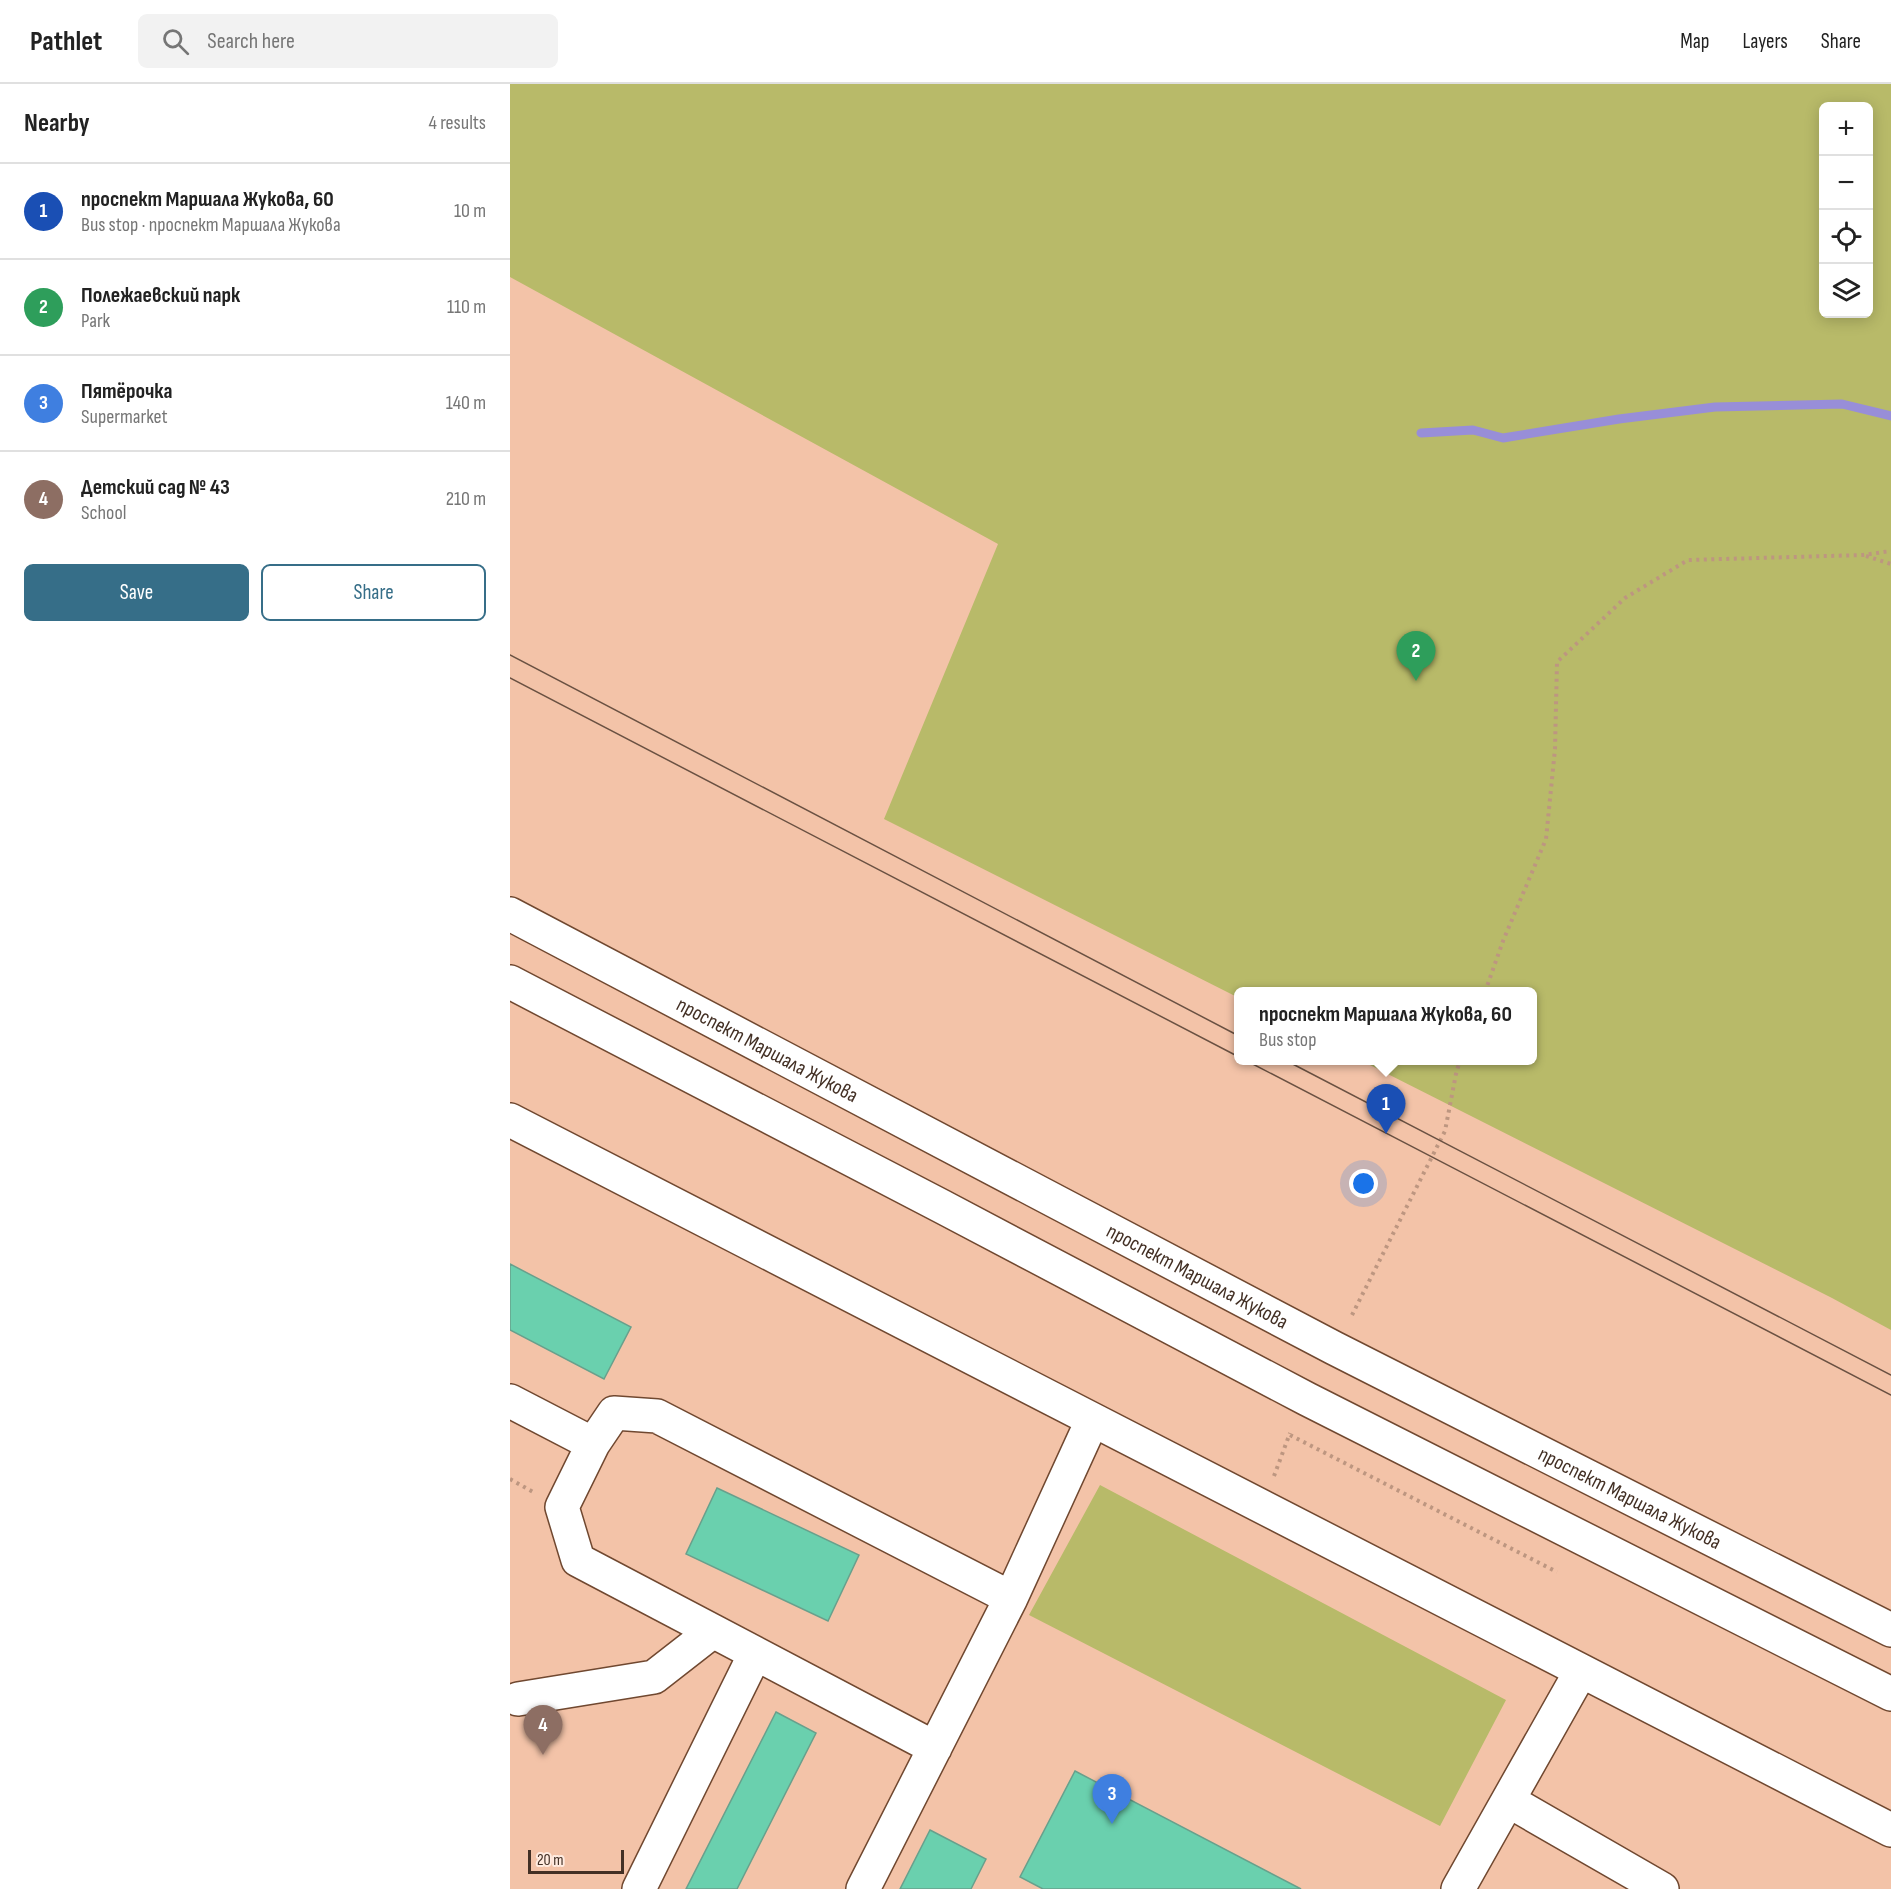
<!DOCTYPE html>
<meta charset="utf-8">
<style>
:root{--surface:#fff;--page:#f2f2f2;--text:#222;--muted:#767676;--line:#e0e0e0;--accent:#366e88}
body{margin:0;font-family:"Sofia Sans Condensed",sans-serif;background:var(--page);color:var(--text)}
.controls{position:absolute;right:18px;top:18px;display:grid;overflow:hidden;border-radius:9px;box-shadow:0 3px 15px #0003}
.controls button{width:54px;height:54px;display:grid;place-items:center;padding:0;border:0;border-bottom:2px solid var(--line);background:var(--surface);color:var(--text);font:30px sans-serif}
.scale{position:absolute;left:18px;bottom:15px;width:96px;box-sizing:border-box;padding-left:6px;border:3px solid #433025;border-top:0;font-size:16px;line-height:21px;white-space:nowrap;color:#433025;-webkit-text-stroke:4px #ffebe0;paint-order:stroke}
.you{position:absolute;left:854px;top:1100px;width:21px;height:21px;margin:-15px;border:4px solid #fff;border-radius:50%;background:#1a73e8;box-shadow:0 0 0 9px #1a73e833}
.badge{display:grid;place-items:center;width:39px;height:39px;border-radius:50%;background:var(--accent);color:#fff;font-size:20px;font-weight:700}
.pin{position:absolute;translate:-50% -50px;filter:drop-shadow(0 2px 3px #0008)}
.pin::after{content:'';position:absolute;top:32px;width:21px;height:18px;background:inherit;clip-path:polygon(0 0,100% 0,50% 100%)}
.popup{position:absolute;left:724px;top:903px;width:303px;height:78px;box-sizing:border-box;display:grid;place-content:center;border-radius:9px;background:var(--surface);filter:drop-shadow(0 2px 4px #0005);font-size:20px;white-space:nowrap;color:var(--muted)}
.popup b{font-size:22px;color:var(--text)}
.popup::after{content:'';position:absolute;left:50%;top:100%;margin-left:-12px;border:12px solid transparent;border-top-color:var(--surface)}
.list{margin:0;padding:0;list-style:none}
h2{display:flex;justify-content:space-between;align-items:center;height:78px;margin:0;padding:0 24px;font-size:26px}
h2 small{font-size:20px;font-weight:400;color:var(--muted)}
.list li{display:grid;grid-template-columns:39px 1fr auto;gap:18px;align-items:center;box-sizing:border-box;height:96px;padding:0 24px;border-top:2px solid var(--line)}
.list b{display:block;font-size:22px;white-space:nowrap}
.list p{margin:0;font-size:20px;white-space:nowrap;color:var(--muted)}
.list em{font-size:20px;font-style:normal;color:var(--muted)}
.actions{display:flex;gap:12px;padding:18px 24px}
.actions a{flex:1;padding:14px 0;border:2px solid var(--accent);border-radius:9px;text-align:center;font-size:21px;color:var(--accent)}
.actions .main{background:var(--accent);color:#fff}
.icon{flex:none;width:33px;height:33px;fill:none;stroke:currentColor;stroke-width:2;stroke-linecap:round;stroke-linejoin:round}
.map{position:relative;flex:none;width:1381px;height:1805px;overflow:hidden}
header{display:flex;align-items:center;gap:36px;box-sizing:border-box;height:84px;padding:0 30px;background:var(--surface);border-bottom:2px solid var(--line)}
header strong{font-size:28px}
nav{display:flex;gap:33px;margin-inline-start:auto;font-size:21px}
.search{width:420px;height:54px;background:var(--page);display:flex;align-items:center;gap:15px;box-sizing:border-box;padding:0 21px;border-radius:9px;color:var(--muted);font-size:22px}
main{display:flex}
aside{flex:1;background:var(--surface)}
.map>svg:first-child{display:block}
.green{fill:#b8ba69;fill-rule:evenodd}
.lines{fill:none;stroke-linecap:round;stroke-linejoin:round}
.stream{stroke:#988ed8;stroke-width:9}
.building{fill:#6ad0ae;stroke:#68a08c;stroke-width:1.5}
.minor-casing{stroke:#704830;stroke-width:36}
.major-casing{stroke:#704830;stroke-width:36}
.path{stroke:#bd9680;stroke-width:4;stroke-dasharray:3 4.5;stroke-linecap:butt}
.minor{stroke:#fff;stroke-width:33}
.major{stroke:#fff;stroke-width:33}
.tram{stroke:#6a5142;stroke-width:1.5}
.labels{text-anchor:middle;stroke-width:4.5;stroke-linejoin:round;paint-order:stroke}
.street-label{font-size:21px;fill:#433025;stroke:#ffebe0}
</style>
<header>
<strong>Pathlet</strong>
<div class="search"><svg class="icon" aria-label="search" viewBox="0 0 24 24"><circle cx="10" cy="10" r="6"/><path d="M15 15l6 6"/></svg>Search here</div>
<nav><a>Map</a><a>Layers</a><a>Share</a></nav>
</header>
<main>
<aside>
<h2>Nearby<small>4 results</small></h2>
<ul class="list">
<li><span class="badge" style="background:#1a4fb4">1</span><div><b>проспект Маршала Жукова, 60</b><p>Bus stop · проспект Маршала Жукова</p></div><em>10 m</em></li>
<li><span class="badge" style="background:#2e9e5b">2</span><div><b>Полежаевский парк</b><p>Park</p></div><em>110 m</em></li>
<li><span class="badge" style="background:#3f7fe0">3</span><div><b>Пятёрочка</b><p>Supermarket</p></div><em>140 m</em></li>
<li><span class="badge" style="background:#8d6e63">4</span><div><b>Детский сад № 43</b><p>School</p></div><em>210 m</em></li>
</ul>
<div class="actions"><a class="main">Save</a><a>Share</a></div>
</aside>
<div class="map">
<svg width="1381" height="1805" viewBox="0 0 1381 1805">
<rect width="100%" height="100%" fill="#f3c3a8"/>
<path class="green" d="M 0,0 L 1381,0 L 1381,1246 L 1322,1214 L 852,977 L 1023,976 L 1023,908 L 729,908 L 729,914 L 374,735 L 488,460 L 0,193 ZM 1358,22 L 1358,230 L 1314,230 L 1314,22 Z
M 590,1401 L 996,1616 L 930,1742 L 519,1531 Z"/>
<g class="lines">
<path class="stream" d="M 911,349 L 963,346 L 993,354 L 1109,335 L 1205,323 L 1332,320 L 1381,332"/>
</g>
<path class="building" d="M 0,1180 L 121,1243 L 94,1295 L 0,1246 Z
M 207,1404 L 349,1471 L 318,1537 L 176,1470 Z
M 266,1628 L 306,1649 L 227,1805 L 176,1805 Z
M 565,1687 L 791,1805 L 533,1805 L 510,1793 Z
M 420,1746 L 476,1775 L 461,1805 L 390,1805 Z"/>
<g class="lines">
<g class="minor-casing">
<path id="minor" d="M 0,1036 L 1381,1746
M 0,1317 L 83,1360 L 104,1329 L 147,1332 L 501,1514 L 582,1337
M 83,1360 L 52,1423 L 68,1476 L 425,1664
M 8,1615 L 144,1593 L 203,1547
M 999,1717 L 1152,1805
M 129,1805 L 245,1570
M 353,1805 L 501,1514
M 948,1805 L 1071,1587"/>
</g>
<g class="major-casing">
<g id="major">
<path id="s1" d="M 0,830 L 824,1264 L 1381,1546"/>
<path d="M 0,898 L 431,1122 L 797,1315 L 1381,1610"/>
</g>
</g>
<path class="path" d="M 1356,472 L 1381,480
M 975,908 L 993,857 L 1036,755 L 1045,665 L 1047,578 L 1115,514 L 1178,476 L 1353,471 L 1381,467
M 842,1231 L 935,1047 L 946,990 L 950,976
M 780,1351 L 1047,1488
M 764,1392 L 780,1349
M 0,1395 L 23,1408"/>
<use href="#minor" class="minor"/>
<use href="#major" class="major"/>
<path class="tram" d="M 0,571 L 729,952
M 0,594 L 729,973
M 735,976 L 1381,1311
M 775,976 L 1381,1291"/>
</g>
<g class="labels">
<g class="street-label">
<text dy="7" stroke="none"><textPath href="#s1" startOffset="291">проспект Маршала Жукова</textPath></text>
<text dy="7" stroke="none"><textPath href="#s1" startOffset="777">проспект Маршала Жукова</textPath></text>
<text dy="7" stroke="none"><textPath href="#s1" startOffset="1263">проспект Маршала Жукова</textPath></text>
</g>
</g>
</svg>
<div class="controls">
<button>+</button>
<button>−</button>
<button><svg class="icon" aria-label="locate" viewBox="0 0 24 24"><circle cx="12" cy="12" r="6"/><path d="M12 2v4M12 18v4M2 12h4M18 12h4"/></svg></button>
<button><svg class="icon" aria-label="layers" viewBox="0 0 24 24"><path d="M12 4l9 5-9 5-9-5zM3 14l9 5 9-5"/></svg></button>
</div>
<div class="scale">20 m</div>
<div class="you"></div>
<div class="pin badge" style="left:876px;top:1050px;background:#1a4fb4">1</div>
<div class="popup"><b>проспект Маршала Жукова, 60</b>Bus stop</div>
<div class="pin badge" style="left:906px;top:597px;background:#2e9e5b">2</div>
<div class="pin badge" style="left:602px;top:1740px;background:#3f7fe0">3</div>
<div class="pin badge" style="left:33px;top:1671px;background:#8d6e63">4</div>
</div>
</main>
